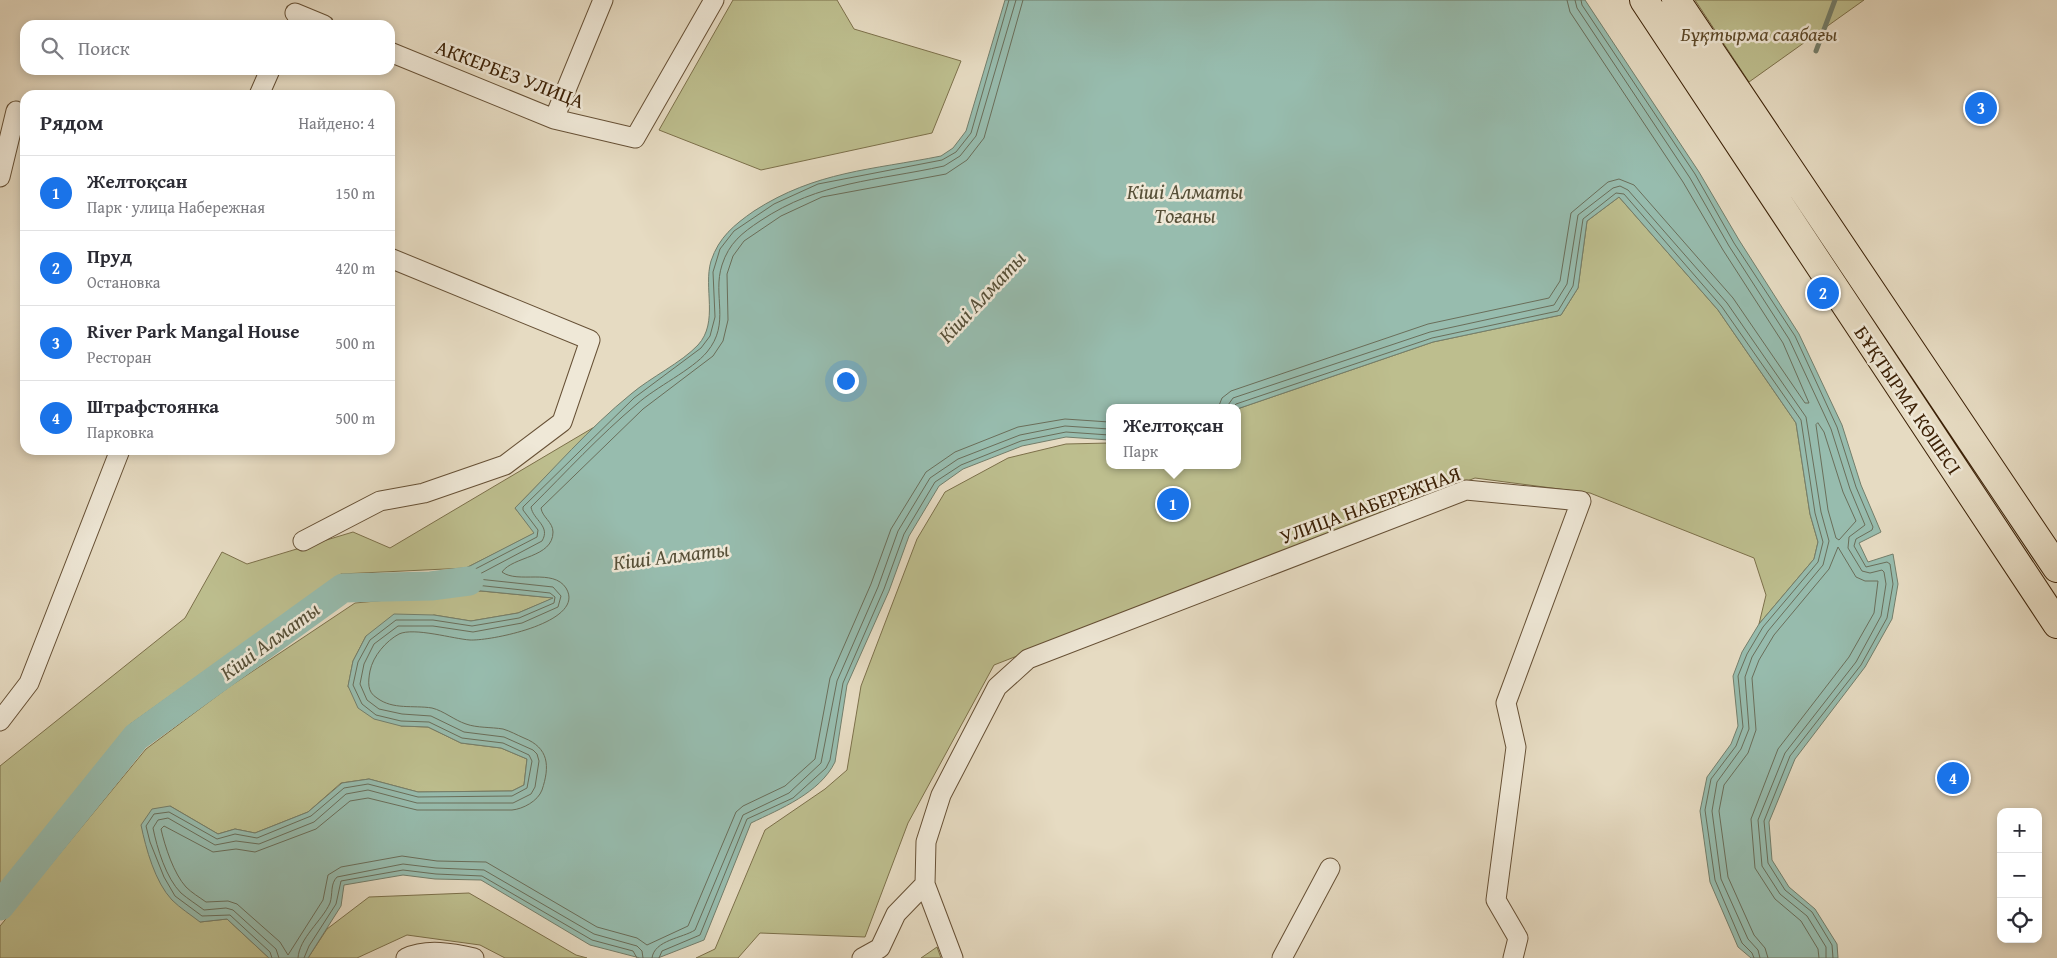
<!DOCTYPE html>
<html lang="ru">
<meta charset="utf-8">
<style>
:root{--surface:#fff;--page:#f2f2f3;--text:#2b2b33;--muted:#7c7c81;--line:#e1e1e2;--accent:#1a73e8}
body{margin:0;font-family:"Gentium Book Plus",serif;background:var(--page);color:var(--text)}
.controls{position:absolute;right:15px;bottom:15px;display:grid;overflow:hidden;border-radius:10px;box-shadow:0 2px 8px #0003}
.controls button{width:45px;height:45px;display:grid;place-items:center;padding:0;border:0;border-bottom:1px solid var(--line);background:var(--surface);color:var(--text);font:25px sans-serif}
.you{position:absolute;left:845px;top:380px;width:18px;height:18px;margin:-12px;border:4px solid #fff;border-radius:50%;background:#1a73e8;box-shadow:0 0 0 8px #1a73e833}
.badge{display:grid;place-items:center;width:32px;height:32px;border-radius:50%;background:var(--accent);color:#fff;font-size:16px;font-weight:700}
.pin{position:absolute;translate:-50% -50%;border:2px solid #fff;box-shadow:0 1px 5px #0006}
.popup{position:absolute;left:1106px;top:404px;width:135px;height:65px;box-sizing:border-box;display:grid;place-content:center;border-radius:10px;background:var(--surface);filter:drop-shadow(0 1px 4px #0005);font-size:16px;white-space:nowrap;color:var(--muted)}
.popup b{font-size:19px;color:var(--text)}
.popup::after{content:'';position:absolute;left:50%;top:100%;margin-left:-10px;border:10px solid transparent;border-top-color:var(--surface)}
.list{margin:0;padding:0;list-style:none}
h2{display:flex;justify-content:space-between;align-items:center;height:65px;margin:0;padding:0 20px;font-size:21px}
h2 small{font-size:16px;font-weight:400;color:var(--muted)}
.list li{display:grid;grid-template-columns:32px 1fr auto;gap:15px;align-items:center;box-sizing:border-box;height:75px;padding:0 20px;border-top:1px solid var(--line)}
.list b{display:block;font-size:19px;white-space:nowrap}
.list p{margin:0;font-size:16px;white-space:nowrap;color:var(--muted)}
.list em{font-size:16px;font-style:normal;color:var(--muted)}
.icon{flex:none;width:28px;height:28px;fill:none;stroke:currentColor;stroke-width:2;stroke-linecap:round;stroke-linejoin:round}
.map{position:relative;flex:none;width:2057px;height:958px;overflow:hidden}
.search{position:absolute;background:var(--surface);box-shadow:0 2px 8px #0003;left:20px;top:20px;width:375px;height:55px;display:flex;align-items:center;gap:12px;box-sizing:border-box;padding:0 18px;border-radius:15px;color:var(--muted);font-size:19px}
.panel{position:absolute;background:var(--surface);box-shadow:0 2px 8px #0003;left:20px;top:90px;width:375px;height:365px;border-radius:15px}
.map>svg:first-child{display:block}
.green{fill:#bdbe8e;stroke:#7c704a}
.water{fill:#97bcae;stroke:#737e6b}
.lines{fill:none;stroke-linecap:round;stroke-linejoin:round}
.shore{stroke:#6a6e5a;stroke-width:1}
.stream{stroke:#737e6b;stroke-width:5}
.river{stroke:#97bcae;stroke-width:29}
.street-casing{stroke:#665035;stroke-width:21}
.primary-casing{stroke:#3c2106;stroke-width:30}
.street{stroke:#efe8d7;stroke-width:19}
.primary{stroke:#e6dbc2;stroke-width:28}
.labels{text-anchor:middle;stroke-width:5;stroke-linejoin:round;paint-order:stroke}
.park-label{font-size:20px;font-style:italic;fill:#5c4828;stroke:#efe8d7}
.street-label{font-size:20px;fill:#3c2106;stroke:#efe8d7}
.water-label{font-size:21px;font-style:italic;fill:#575038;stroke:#efe8d7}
</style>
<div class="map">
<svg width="2057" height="958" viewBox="0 0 2057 958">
<rect width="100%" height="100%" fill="#e6dbc2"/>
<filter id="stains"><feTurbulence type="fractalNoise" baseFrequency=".004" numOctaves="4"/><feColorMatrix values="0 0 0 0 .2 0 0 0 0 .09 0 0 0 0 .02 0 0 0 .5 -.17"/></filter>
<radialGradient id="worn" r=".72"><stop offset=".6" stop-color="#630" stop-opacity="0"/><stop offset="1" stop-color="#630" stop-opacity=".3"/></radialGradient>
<path class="green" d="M 733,0 L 837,0 L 854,29 L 961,61 L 932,133 L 761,170 L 659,130 Z
M 1695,0 L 1864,0 L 1749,82 Z
M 1619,197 L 1718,310 L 1796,423 L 1810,514 L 1818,542 L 1814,559 L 1759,624 L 1766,595 L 1754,558 L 1590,493 L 1475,478 L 994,665 L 908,823 L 865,937 L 760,933 L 738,958 L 696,958 L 715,949 L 765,830 L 825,789 L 847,770 L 861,686 L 917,539 L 945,492 L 1008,458 L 1066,444 L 1109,443 L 1109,465 L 1237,465 L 1237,409 L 1433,342 L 1561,315 L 1578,288 L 1587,221 Z
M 596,426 L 515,508 L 535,533 L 466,568 L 341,574 L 129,725 L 0,887 L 0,766 L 185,618 L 222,552 L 247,564 L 353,532 L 390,548 Z
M 481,591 L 554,598 L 518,613 L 471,621 L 434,615 L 366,636 L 353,661 L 348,687 L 401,726 L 428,727 L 461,743 L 501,748 L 527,759 L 524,785 L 512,791 L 418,792 L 369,779 L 341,783 L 308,812 L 255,833 L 235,829 L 218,834 L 170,806 L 200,922 L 227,919 L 269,958 L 0,958 L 0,926 L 146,749 L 229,687 L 355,603 Z
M 469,893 L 576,955 L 587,958 L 505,958 L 480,945 L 407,935 L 357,958 L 308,958 L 327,929 L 369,897 Z
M 937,947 L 941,958 L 921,958 Z"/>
<path class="water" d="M 1005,0 L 1585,0 L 1699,172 L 1739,240 L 1799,334 L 1842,425 L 1861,485 L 1881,532 L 1859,543 L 1868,562 L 1893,554 L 1898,584 L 1892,619 L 1865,667 L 1795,759 L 1769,822 L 1772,860 L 1789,887 L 1815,909 L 1837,944 L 1838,958 L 1751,958 L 1738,947 L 1710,882 L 1700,811 L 1707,777 L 1731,744 L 1738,726 L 1733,676 L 1742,652 L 1759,624 L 1814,559 L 1818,542 L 1810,514 L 1796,423 L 1718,310 L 1619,197 L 1587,221 L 1578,288 L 1561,315 L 1433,342 L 1237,409 L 1109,408 L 1109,440 L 1066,437 L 1022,446 L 963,469 L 939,486 L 909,536 L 889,591 L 847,685 L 835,762 C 820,793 780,809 751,823 L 704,940 L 658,958 L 640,958 L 590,945 L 481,880 L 435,879 L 403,875 L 344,885 L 341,906 L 308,958 L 269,958 L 227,919 L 200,922 C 191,915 180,908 172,900 C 155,882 146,849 141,825 L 152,809 L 170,806 L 218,834 L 235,829 L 255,833 L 308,812 L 342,783 L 369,779 L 418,792 L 512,791 L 524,785 L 527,759 L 501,748 L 461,743 L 428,727 L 401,726 L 374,719 L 358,708 L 348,686 L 353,661 L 366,636 L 394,614 L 434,615 L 471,621 L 518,613 L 553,598 L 431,586 L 534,533 L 515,508 C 553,470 589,428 631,394 C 651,377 681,363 698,345 C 719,322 703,288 711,261 C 719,237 734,225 754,211 C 816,171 872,170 941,156 L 953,148 L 966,131 Z"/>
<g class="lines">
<path class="shore" d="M 1023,0 L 984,138 L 967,160 L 946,174 L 822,197 L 781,216 L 744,241 L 733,256 L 727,274 L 728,320 L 723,341 L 713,356 L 643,409 L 541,508 C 542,517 553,522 553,532 C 553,558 513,556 502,572 C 518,584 553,568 566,588 C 587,622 491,641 470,640 C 454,639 414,627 399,634 C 386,641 373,656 370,671 C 368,682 367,692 377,698 C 393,710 413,705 432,708 C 444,711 454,720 466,724 C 477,728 491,727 503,729 C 510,731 517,735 524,738 C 549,748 550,766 542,790 C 538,801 523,809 512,810 L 417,810 L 368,798 L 350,801 L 316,829 L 255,852 L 236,849 L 213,852 L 164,826 L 161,829 C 165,847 174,874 186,887 C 192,893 199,897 206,902 L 228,901 L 237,904 L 280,942 L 288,955 L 323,900 L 328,875 L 341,867 L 402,856 L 437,861 L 486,862 L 597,927 L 637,938 L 647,945 L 688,926 L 736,812 L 743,806 L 785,786 L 815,759 L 830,678 L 871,584 L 891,529 L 926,472 L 955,452 L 1018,427 L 1065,419 L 1109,422
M 1575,0 L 1577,8 L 1690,178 L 1729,246 L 1789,339 L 1831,429 L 1850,489 L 1865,525 L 1849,537 L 1848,548 L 1862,571 L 1870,573 L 1882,570 L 1884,572 L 1886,584 L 1881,616 L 1856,662 L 1785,753 L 1758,820 L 1762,866 L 1780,894 L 1807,916 L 1826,947 L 1826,958
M 1581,0 L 1582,5 L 1695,174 L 1734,243 L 1795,336 L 1837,427 L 1856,487 L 1873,527 L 1872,530 L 1856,539 L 1854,546 L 1866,567 L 1887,562 L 1890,564 L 1893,584 L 1887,618 L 1861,665 L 1790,756 L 1764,821 L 1768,863 L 1785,890 L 1812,912 L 1832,945 L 1833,958
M 1218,408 L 1222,398 L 1231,391 L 1428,324 L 1549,298 L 1560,281 L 1571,213 L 1608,182 L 1619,179 L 1634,185 L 1733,298 L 1805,403 L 1809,403 L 1783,343 L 1723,250 L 1683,182 L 1570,12 L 1567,0
M 1226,408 L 1233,398 L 1430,332 L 1554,305 L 1567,284 L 1578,215 L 1613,188 L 1620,186 L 1628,190 L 1727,303 L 1806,417 L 1821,512 L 1829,541 L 1823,565 L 1768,631 L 1752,657 L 1745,677 L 1749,729 L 1741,749 L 1717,782 L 1712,811 L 1721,879 L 1748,939 L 1758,950 L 1760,958
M 1232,408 L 1236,404 L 1432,338 L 1558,311 L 1573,286 L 1583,219 L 1616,193 L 1624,194 L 1722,307 L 1801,420 L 1815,513 L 1823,542 L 1818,562 L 1763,627 L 1747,654 L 1738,676 L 1743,727 L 1736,746 L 1711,779 L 1705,810 L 1715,880 L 1742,943 L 1752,953 L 1754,958
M 1818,423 L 1824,432 L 1843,492 L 1856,521 L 1839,540 L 1836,538 L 1828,510 L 1816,425 Z
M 272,958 L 270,952 L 230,915 L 202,916 L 175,896 L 164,877 L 150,842 L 146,826 L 154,814 L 169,812 L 217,839 L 235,834 L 257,838 L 311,816 L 344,788 L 368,784 L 418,797 L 512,796 L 527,788 L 532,761 L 529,755 L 503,743 L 462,738 L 429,722 L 401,721 L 376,715 L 362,704 L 353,685 L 358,662 L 370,640 L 396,620 L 433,620 L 472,626 L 519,618 L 554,603 L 555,597 L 550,593 L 457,583 L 454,580 L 537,537 L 538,530 L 523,510 L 523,507 L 634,398 L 701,348 L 710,336 L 715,317 L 713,272 L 720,249 L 734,231 L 774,204 L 818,184 L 942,160 L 956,152 L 971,133 L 1009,0
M 279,958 L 276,949 L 233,910 L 226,908 L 204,910 C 196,904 188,899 181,893 C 166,878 157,848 153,828 L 158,820 L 168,818 L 215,845 L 236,841 L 259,844 L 314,822 L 346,794 L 368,790 L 417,803 L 513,803 L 531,794 L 535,787 L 539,761 L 537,754 L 533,750 L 504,737 L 464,732 L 431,716 L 402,714 L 379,709 L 367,700 L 360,684 L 364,664 L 374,644 L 398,626 L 433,626 L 473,632 L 522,623 L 558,607 L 561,596 L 553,587 L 478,579 L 476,576 L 542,541 C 551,526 533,520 531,507 C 566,472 599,436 637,404 C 656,387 692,370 707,352 C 731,323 712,296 722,265 C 729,243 742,233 760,221 C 820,181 876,181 944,166 L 960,156 L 976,136 L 1016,0
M 298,958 C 299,938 322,921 330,903 C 333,894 330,884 337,877 L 403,864 L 436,868 L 484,870 L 594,934 L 637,946 L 642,951 L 643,958
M 304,958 L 309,946 L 336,904 L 341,881 L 403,870 L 436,874 L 482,876 L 592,940 L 633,951 L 637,958
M 652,958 C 654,940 683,938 695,930 L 743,815 L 789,793 L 821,763 L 837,681 L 878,587 L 898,531 L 930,478 L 958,459 L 1020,435 L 1065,426 L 1109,429
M 659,958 L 662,951 L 700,935 L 747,819 L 793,798 L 826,768 L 830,760 L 843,683 L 884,589 L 904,534 L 935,482 L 961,465 L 1021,441 L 1066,432 L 1109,435
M 1768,958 L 1765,948 L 1754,935 L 1728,877 L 1719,811 L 1724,785 L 1748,753 L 1756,730 L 1752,678 L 1759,660 L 1774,635 L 1829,569 L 1838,547 L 1856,577 L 1865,581 L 1878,581 L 1874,613 L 1849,657 L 1778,749 L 1751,819 L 1755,868 L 1775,899 L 1801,921 L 1818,949 L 1819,958"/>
<path class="stream" d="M 1816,51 L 1835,0"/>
<path class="river" d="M 0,906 L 136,737 L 343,588 L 431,586 L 469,581"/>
<g class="street-casing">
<path id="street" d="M 295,13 L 324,25
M 390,52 L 554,119 L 635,138 L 714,0
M 259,95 L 270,70
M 554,119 L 603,0
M 0,177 L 16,111
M 303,541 L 380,501 L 424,493 L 505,465 L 562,422 L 590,340 L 390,258
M 0,721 L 29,683 L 120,450
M 406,958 C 427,948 453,953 474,958
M 862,958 L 880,948 L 896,914 L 925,884
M 953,958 L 925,884 L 926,842 L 941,795 L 997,687 L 1028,659 L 1466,490 L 1581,501 L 1506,703 L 1516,747 L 1496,900 L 1518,938 L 1513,958
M 1282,958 L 1330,868"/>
</g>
<g class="primary-casing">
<path id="primary" d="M 1644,0 L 2057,624
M 1676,0 L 2057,568"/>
</g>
<use href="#street" class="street"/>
<use href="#primary" class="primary"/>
</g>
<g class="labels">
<g class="park-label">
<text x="1759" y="41">Бұқтырма саябағы</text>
</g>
<g class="street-label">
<text transform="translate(510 74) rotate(21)" y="7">АККЕРБЕЗ УЛИЦА</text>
<text transform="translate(1908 400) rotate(56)" y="7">БҰҚТЫРМА КӨШЕСІ</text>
<text transform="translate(1370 505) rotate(-20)" y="7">УЛИЦА НАБЕРЕЖНАЯ</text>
</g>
<g class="water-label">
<text x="1185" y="199">Кіші Алматы<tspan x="1185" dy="24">Тоғаны</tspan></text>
<text transform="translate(982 297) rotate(-47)" y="7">Кіші Алматы</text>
<text transform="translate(671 556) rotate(-7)" y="7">Кіші Алматы</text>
<text transform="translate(270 641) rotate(-36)" y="7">Кіші Алматы</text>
</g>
</g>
<rect width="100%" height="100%" filter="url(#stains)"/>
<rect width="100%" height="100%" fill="url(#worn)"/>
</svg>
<div class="controls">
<button>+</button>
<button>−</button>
<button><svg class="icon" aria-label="locate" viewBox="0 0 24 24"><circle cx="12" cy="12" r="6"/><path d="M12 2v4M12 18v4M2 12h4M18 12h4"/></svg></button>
</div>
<div class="you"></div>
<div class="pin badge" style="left:1173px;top:504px">1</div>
<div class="popup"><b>Желтоқсан</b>Парк</div>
<div class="pin badge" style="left:1823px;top:293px">2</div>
<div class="pin badge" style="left:1981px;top:108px">3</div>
<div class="pin badge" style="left:1953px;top:778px">4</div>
<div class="search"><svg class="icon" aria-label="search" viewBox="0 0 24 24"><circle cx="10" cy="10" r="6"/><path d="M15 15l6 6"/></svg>Поиск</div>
<section class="panel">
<h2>Рядом<small>Найдено: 4</small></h2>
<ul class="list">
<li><span class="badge">1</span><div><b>Желтоқсан</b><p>Парк · улица Набережная</p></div><em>150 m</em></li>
<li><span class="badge">2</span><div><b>Пруд</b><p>Остановка</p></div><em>420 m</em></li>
<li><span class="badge">3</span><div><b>River Park Mangal House</b><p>Ресторан</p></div><em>500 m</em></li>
<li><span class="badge">4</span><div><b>Штрафстоянка</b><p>Парковка</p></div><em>500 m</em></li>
</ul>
</section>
</div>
